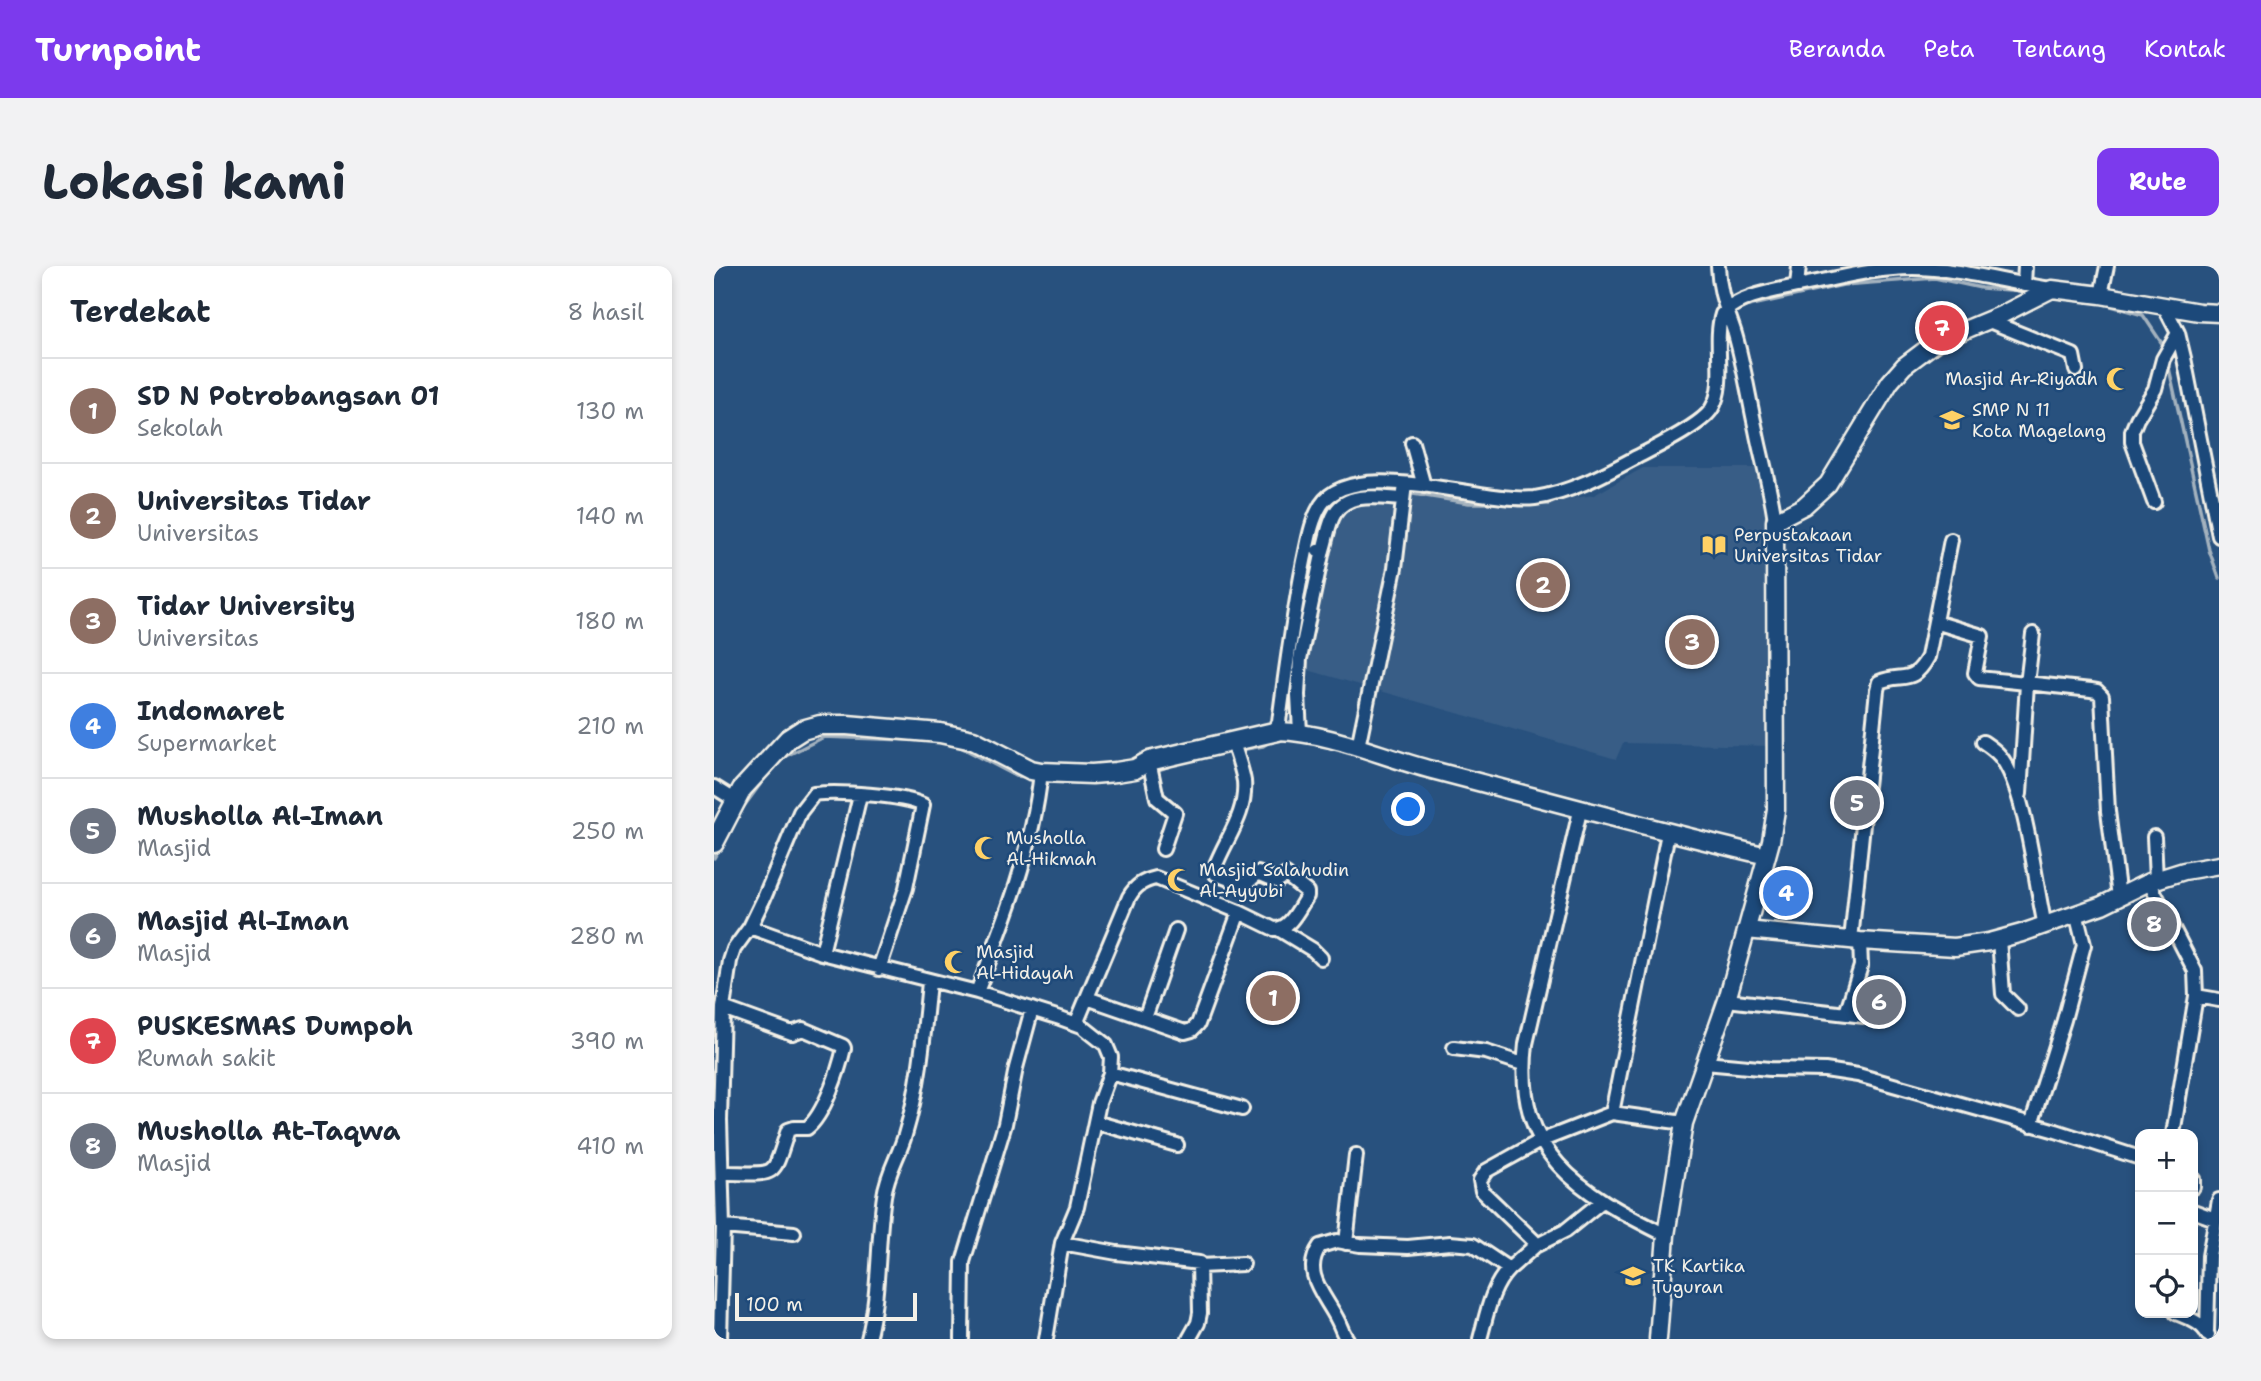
<!DOCTYPE html>
<html lang="id">
<meta charset="utf-8">
<style>
:root{--surface:#fff;--page:#f2f2f3;--text:#1f2937;--muted:#747a83;--line:#e0e1e3;--accent:#7c3aed}
body{margin:0;font-family:"Shantell Sans",sans-serif;background:var(--page);color:var(--text)}
.controls{position:absolute;right:21px;bottom:21px;display:grid;overflow:hidden;border-radius:14px;box-shadow:0 4px 10px #0003}
.controls button{width:63px;height:63px;display:grid;place-items:center;padding:0;border:0;border-bottom:2px solid var(--line);background:var(--surface);color:var(--text);font:35px sans-serif}
.scale{position:absolute;left:21px;bottom:18px;width:182px;box-sizing:border-box;padding-left:7px;border:4px solid #f4f1e8;border-top:0;font-size:19px;line-height:24px;white-space:nowrap;color:#f4f1e8;-webkit-text-stroke:5px #1f4a7a;paint-order:stroke}
.you{position:absolute;left:695px;top:544px;width:24px;height:24px;margin:-18px;border:5px solid #fff;border-radius:50%;background:#1a73e8;box-shadow:0 0 0 10px #1a73e833}
.badge{display:grid;place-items:center;width:46px;height:46px;border-radius:50%;background:var(--accent);color:#fff;font-size:23px;font-weight:700}
.pin{position:absolute;translate:-50% -50%;border:4px solid #fff;box-shadow:0 2px 7px #0006}
.list{margin:0;padding:0;list-style:none}
h2{display:flex;justify-content:space-between;align-items:center;height:91px;margin:0;padding:0 28px;font-size:30px}
h2 small{font-size:23px;font-weight:400;color:var(--muted)}
.list li{display:grid;grid-template-columns:46px 1fr auto;gap:21px;align-items:center;box-sizing:border-box;height:105px;padding:0 28px;border-top:2px solid var(--line)}
.list b{display:block;font-size:26px;white-space:nowrap}
.list p{margin:0;font-size:23px;white-space:nowrap;color:var(--muted)}
.list em{font-size:23px;font-style:normal;color:var(--muted)}
.icon{flex:none;width:38px;height:38px;fill:none;stroke:currentColor;stroke-width:2;stroke-linecap:round;stroke-linejoin:round}
.map{position:relative;flex:none;width:1505px;height:1073px;overflow:hidden;border-radius:14px}
header{display:flex;align-items:center;gap:42px;box-sizing:border-box;height:98px;padding:0 35px;background:var(--accent);color:#fff}
header strong{font-size:33px}
nav{display:flex;gap:38px;margin-inline-start:auto;font-size:24px}
.intro{display:flex;align-items:center;justify-content:space-between;box-sizing:border-box;height:168px;padding:0 42px}
h1{margin:0;font-size:49px}
.button{padding:18px 32px;border-radius:14px;background:var(--accent);color:#fff;font-size:24px;font-weight:700}
main{display:flex;gap:42px;padding:0 42px}
aside{flex:1;background:var(--surface);border-radius:14px;box-shadow:0 4px 10px #0003}
.map>svg:first-child{display:block}
.built{fill:#375d86}
.lines{fill:none;stroke-linecap:round;stroke-linejoin:round}
.stream{stroke:#a4b2be;stroke-width:3.5}
.minor-casing{stroke:#f4f1e8;stroke-width:18}
.tertiary-casing{stroke:#f4f1e8;stroke-width:21}
.secondary-casing{stroke:#f4f1e8;stroke-width:23}
.minor{stroke:#1f4a7a;stroke-width:12}
.tertiary{stroke:#1f4a7a;stroke-width:16}
.secondary{stroke:#1f4a7a;stroke-width:18}
.labels{text-anchor:middle;stroke-width:5;stroke-linejoin:round;paint-order:stroke}
.poi-label{font-size:18px;fill:#f4f1e8;stroke:#1f4a7a;text-anchor:start}
</style>
<header>
<strong>Turnpoint</strong>
<nav><a>Beranda</a><a>Peta</a><a>Tentang</a><a>Kontak</a></nav>
</header>
<div class="intro"><h1>Lokasi kami</h1><a class="button">Rute</a></div>
<main>
<aside>
<h2>Terdekat<small>8 hasil</small></h2>
<ul class="list">
<li><span class="badge" style="background:#8d6e63">1</span><div><b>SD N Potrobangsan 01</b><p>Sekolah</p></div><em>130 m</em></li>
<li><span class="badge" style="background:#8d6e63">2</span><div><b>Universitas Tidar</b><p>Universitas</p></div><em>140 m</em></li>
<li><span class="badge" style="background:#8d6e63">3</span><div><b>Tidar University</b><p>Universitas</p></div><em>180 m</em></li>
<li><span class="badge" style="background:#3f7fe0">4</span><div><b>Indomaret</b><p>Supermarket</p></div><em>210 m</em></li>
<li><span class="badge" style="background:#6b7280">5</span><div><b>Musholla Al-Iman</b><p>Masjid</p></div><em>250 m</em></li>
<li><span class="badge" style="background:#6b7280">6</span><div><b>Masjid Al-Iman</b><p>Masjid</p></div><em>280 m</em></li>
<li><span class="badge" style="background:#e0444e">7</span><div><b>PUSKESMAS Dumpoh</b><p>Rumah sakit</p></div><em>390 m</em></li>
<li><span class="badge" style="background:#6b7280">8</span><div><b>Musholla At-Taqwa</b><p>Masjid</p></div><em>410 m</em></li>
</ul>
</aside>
<div class="map">
<svg width="1505" height="1073" viewBox="0 0 1505 1073">
<rect width="100%" height="100%" fill="#28517e"/>
<filter id="ink" filterUnits="userSpaceOnUse"><feTurbulence type="fractalNoise" baseFrequency=".0143" numOctaves="2"/><feDisplacementMap in="SourceGraphic" scale="14" xChannelSelector="R" yChannelSelector="G"/><feConvolveMatrix kernelMatrix="1 2 1 2 8 2 1 2 1" color-interpolation-filters="sRGB"/></filter>
<g filter="url(#ink)">
<path class="built" d="M 929,202 L 1051,202 L 1059,480 L 909,477 L 902,493 L 587,402 L 622,236 L 638,223 L 672,220 L 745,236 L 834,236 L 880,229 Z"/>
<g class="lines">
<path class="stream" d="M 1387,37 L 1429,49 L 1451,82
M 1025,42 L 1129,19 L 1221,12 L 1267,22 L 1311,25
M 1453,93 L 1495,284 L 1505,312
M 634,227 L 671,224 L 686,226
M 693,227 L 755,237 L 793,237
M 822,237 L 835,238 L 861,227
M 590,345 L 609,246
M 572,448 L 580,404
M 241,478 L 302,510 L 313,511
M 526,484 L 549,480 L 558,474
M 68,492 L 110,471 L 223,475
M 441,505 L 467,496
M 25,547 L 56,505
M 0,592 L 6,581"/>
<g class="minor-casing">
<path id="minor" d="M 1004,0 C 1005,28 1013,43 1021,68 C 1030,99 1035,133 1042,164 C 1048,195 1057,223 1061,255
M 1310,19 L 1311,0
M 1083,20 L 1085,0
M 1387,29 L 1393,0
M 1450,40 L 1464,67 L 1470,92 L 1505,270
M 1275,55 L 1359,89 L 1362,104
M 698,177 L 710,220
M 1440,236 L 1418,176 L 1418,165 L 1423,153 L 1441,123 L 1449,93 L 1464,67
M 604,285 L 609,284 C 613,272 614,258 621,247 C 634,225 667,232 689,233
M 1221,356 L 1268,370 L 1261,407 L 1265,412 L 1377,424 L 1383,425 L 1388,430 L 1394,545 L 1405,631
M 560,466 L 565,456 C 572,402 579,349 590,295 C 594,277 597,255 607,239 C 640,189 769,238 821,232 C 855,227 889,209 919,193 C 938,183 989,159 998,142 C 1013,117 999,76 1008,48 C 1025,30 1059,25 1083,20 C 1122,13 1159,2 1199,2 C 1246,2 1292,17 1338,23
M 586,466 L 584,429 L 586,393 L 609,284
M 1269,476 C 1275,480 1281,484 1286,490 C 1312,522 1321,617 1331,660
M 644,481 L 681,302 L 691,218
M 435,495 L 443,532 L 461,547 L 449,583
M 0,521 L 21,534
M 1306,528 L 1313,418 L 1319,368
M 866,545 L 812,778 C 799,888 865,926 952,969
M 1440,571 L 1442,614
M 1435,616 L 1481,705 L 1482,730 L 1459,868
M 36,661 L 108,687 L 263,726 L 346,752 L 368,760 L 392,779 L 397,791 L 396,807 L 385,837 L 363,941 L 348,977 L 332,1073
M 566,664 L 599,684 L 607,692
M 1285,673 L 1289,728 L 1304,743
M 1137,674 L 1163,424 L 1165,416 C 1189,406 1198,420 1214,391 L 1237,274
M 108,687 L 146,529
M 263,726 C 291,655 319,583 327,506
M 1482,730 L 1505,734
M 373,732 L 471,766 L 478,764 L 484,758 L 525,646
M 1013,734 L 1167,752
M 9,742 L 78,767 L 89,763 L 129,780 L 130,782 C 125,804 110,849 93,862 L 80,862 L 74,864 C 58,912 65,908 15,907
M 1132,747 L 1147,700 L 1146,675
M 431,752 L 462,664
M 362,758 L 415,631 C 422,619 429,615 442,612 L 525,646 L 560,663 C 576,664 585,642 593,630 L 593,626 L 572,609 L 563,615 L 544,607 L 531,619 L 502,608 L 501,601 C 512,572 533,548 530,515 C 528,503 523,489 519,477
M 740,782 L 772,786 L 809,798
M 991,797 L 1056,803 L 1111,804 L 1144,809 L 1342,865 L 1426,892
M 396,807 L 528,843
M 898,847 L 954,567
M 381,856 L 463,879
M 1317,859 L 1350,754 L 1370,679 L 1362,647
M 1479,913 L 1479,921
M 1479,945 L 1501,953
M 9,961 L 80,967
M 348,977 L 403,987 L 485,997 L 486,1047 L 484,1057 L 475,1073
M 632,977 L 642,889
M 821,980 L 851,965 L 887,936
M 485,1000 L 529,998
M 1462,1047 C 1474,1052 1489,1057 1494,1069
M 1493,1065 L 1495,990 L 1505,934
M 6,1073 L 9,961 L 6,854 L 9,742 L 16,695 L 20,683 L 36,661 L 50,632 L 86,546 L 100,528 C 122,525 190,529 209,539 L 192,622 L 165,703
M 154,1073 C 166,1027 163,977 170,930 C 173,907 185,890 191,869 C 206,820 210,767 215,716
M 248,1073 L 249,996 L 291,858 L 302,802 L 318,743
M 633,1073 C 628,1067 627,1060 623,1053 C 611,1029 587,1007 606,980 L 623,975 L 646,979 L 694,981 L 736,977 L 759,979 L 795,1003 L 821,980 L 820,975 L 768,925 L 766,914 L 772,905 L 826,875 L 898,847 L 970,857
M 766,1073 C 773,1048 777,1021 795,1003"/>
</g>
<g class="tertiary-casing">
<path id="tertiary" d="M 564,465 C 618,467 667,491 718,504 C 830,533 941,564 1053,590
M 1032,664 L 1146,675 L 1241,681 L 1275,676 L 1308,667 L 1388,639 L 1435,616 L 1470,605 L 1505,599
M 944,1073 L 952,969 L 970,857 L 1013,734 L 1057,575 L 1062,544 L 1061,255 L 1090,240 L 1114,218 L 1176,116 L 1190,100 L 1222,76 L 1287,49 L 1338,23 L 1387,29 L 1485,46 L 1505,47"/>
</g>
<g class="secondary-casing">
<path id="secondary" d="M 0,577 L 28,523 L 74,473 L 88,464 L 106,459 L 133,459 L 226,467 L 259,474 L 317,504 L 327,506 L 378,508 L 402,506 L 421,503 L 435,495 L 564,465"/>
</g>
<use href="#minor" class="minor"/>
<use href="#tertiary" class="tertiary"/>
<use href="#secondary" class="secondary"/>
</g>
</g>
<defs>
<g id="mosque-bare" transform="scale(1.89)"><path d="M3.5-4.9A6 6 0 1 0 3.5 4.9A5 5 0 1 1 3.5-4.9Z" fill="#ffd166" stroke="#1f4a7a" stroke-width="2.5" paint-order="stroke"/></g>
<g id="school-bare" transform="scale(1.89)"><path d="M0-5L7-2L0 1L-7-2ZM-4 1L0 2.5L4 1V4Q0 6-4 4Z" fill="#ffd166" stroke="#1f4a7a" stroke-width="2.5" paint-order="stroke"/></g>
<g id="library-bare" transform="scale(1.89)"><path d="M-6-4Q-3-5.5-.7-3.5V5Q-3 3-6 4ZM6-4Q3-5.5 .7-3.5V5Q3 3 6 4Z" fill="#ffd166" stroke="#1f4a7a" stroke-width="2.5" paint-order="stroke"/></g>
</defs>
<g fill-rule="evenodd">
<use href="#mosque-bare" x="1404" y="113"/>
<use href="#school-bare" x="1238" y="154"/>
<use href="#library-bare" x="1000" y="279"/>
<use href="#mosque-bare" x="272" y="582"/>
<use href="#mosque-bare" x="465" y="614"/>
<use href="#mosque-bare" x="242" y="696"/>
<use href="#school-bare" x="919" y="1010"/>
</g>
<g class="labels">
<g class="poi-label">
<text x="1384" y="119" text-anchor="end">Masjid Ar-Riyadh</text>
<text x="1258" y="150">SMP N 11<tspan x="1258" dy="21">Kota Magelang</tspan></text>
<text x="1020" y="275">Perpustakaan<tspan x="1020" dy="21">Universitas Tidar</tspan></text>
<text x="292" y="578">Musholla<tspan x="292" dy="21">Al-Hikmah</tspan></text>
<text x="485" y="610">Masjid Salahudin<tspan x="485" dy="21">Al-Ayyubi</tspan></text>
<text x="262" y="692">Masjid<tspan x="262" dy="21">Al-Hidayah</tspan></text>
<text x="939" y="1006">TK Kartika<tspan x="939" dy="21">Tuguran</tspan></text>
</g>
</g>
</svg>
<div class="controls">
<button>+</button>
<button>−</button>
<button><svg class="icon" aria-label="locate" viewBox="0 0 24 24"><circle cx="12" cy="12" r="6"/><path d="M12 2v4M12 18v4M2 12h4M18 12h4"/></svg></button>
</div>
<div class="scale">100 m</div>
<div class="you"></div>
<div class="pin badge" style="left:559px;top:732px;background:#8d6e63">1</div>
<div class="pin badge" style="left:829px;top:319px;background:#8d6e63">2</div>
<div class="pin badge" style="left:978px;top:376px;background:#8d6e63">3</div>
<div class="pin badge" style="left:1072px;top:627px;background:#3f7fe0">4</div>
<div class="pin badge" style="left:1143px;top:537px;background:#6b7280">5</div>
<div class="pin badge" style="left:1165px;top:736px;background:#6b7280">6</div>
<div class="pin badge" style="left:1228px;top:62px;background:#e0444e">7</div>
<div class="pin badge" style="left:1440px;top:658px;background:#6b7280">8</div>
</div>
</main>
